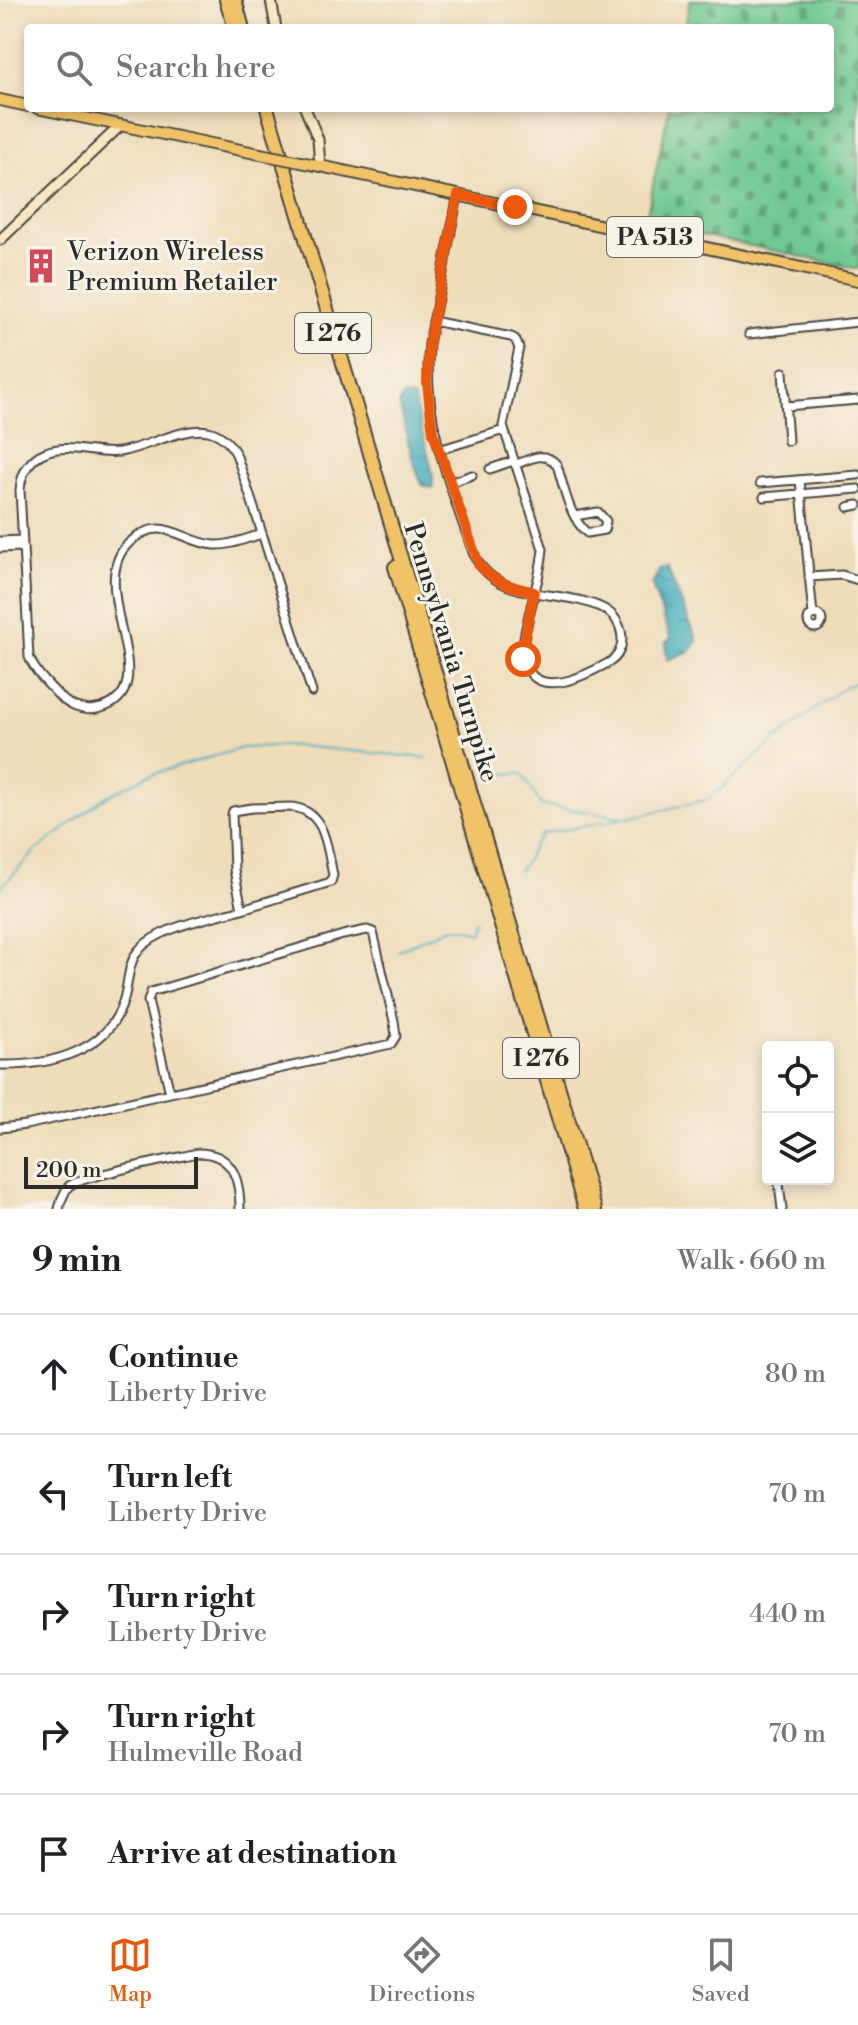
<!DOCTYPE html>
<meta charset="utf-8">
<style>
:root{--surface:#fff;--page:#f2f2f2;--text:#202124;--muted:#757577;--line:#e0e0e0;--accent:#ea580c}
body{margin:0;font-family:"Libre Bodoni",serif;background:var(--page);color:var(--text)}
.controls{position:absolute;right:24px;bottom:24px;display:grid;overflow:hidden;border-radius:8px;box-shadow:0 4px 12px #0003}
.controls button{width:72px;height:72px;display:grid;place-items:center;padding:0;border:0;border-bottom:2px solid var(--line);background:var(--surface);color:var(--text);font:40px sans-serif}
.scale{position:absolute;left:24px;bottom:20px;width:174px;box-sizing:border-box;padding-left:8px;border:4px solid #2b2b2b;border-top:0;font-size:22px;line-height:28px;white-space:nowrap;color:#2b2b2b;-webkit-text-stroke:6px #f7f3e8;paint-order:stroke}
.stop{position:absolute;width:24px;height:24px;margin:-18px;border:6px solid #ea580c;border-radius:50%;background:#fff}
.stop.end{background:#ea580c;border-color:#fff;box-shadow:0 2px 8px #0008}
.list{margin:0;padding:0;list-style:none}
h2{display:flex;justify-content:space-between;align-items:center;height:104px;margin:0;padding:0 32px;font-size:34px}
h2 small{font-size:26px;font-weight:400;color:var(--muted)}
.list li{display:grid;grid-template-columns:52px 1fr auto;gap:24px;align-items:center;box-sizing:border-box;height:120px;padding:0 32px;border-top:2px solid var(--line)}
.list b{display:block;font-size:30px;white-space:nowrap}
.list p{margin:0;font-size:26px;white-space:nowrap;color:var(--muted)}
.list em{font-size:26px;font-style:normal;color:var(--muted)}
.icon{flex:none;width:44px;height:44px;fill:none;stroke:currentColor;stroke-width:2;stroke-linecap:round;stroke-linejoin:round}
.map{position:relative;flex:none;width:858px;height:1209px;overflow:hidden}
.search{position:absolute;background:var(--surface);box-shadow:0 4px 12px #0003;left:24px;right:24px;top:24px;height:88px;display:flex;align-items:center;gap:20px;box-sizing:border-box;padding:0 28px;border-radius:8px;color:var(--muted);font-size:30px}
.sheet{height:704px;background:var(--surface)}
nav{display:flex;justify-content:space-around;align-items:center;box-sizing:border-box;height:112px;border-top:2px solid var(--line);background:var(--surface);font-size:22px;color:var(--muted)}
nav a{display:grid;justify-items:center;gap:4px}
nav .on{color:var(--accent)}
.map>svg:first-child{display:block}
.cemetery{fill:url(#cemetery-stones);stroke:#4d7a5e;stroke-width:2}
.water{fill:url(#water-ripples);stroke:#346b73;stroke-width:2}
.lines{fill:none;stroke-linecap:round;stroke-linejoin:round}
.stream{stroke:#3dabbb;stroke-width:2}
.minor-casing{stroke:#484640;stroke-width:11}
.secondary-casing{stroke:#484640;stroke-width:13}
.primary-casing{stroke:#484640;stroke-width:14}
.motorway-casing{stroke:#484640;stroke-width:16}
.minor{stroke:#fff;stroke-width:7}
.secondary{stroke:#f9e7c3;stroke-width:9}
.primary{stroke:#f1c369;stroke-width:10}
.motorway{stroke:#f1c369;stroke-width:12}
.primary-bridge-casing{stroke:#484640;stroke-width:14;stroke-linecap:butt}
.primary-bridge{stroke:#f1c369;stroke-width:10}
.route{stroke:#ea580c;stroke-width:10}
.labels{text-anchor:middle;stroke-width:6;stroke-linejoin:round;paint-order:stroke}
.shield{fill:#f7f3e8;stroke:#686764;stroke-width:2}
.shield-label{font-size:24px;font-weight:bold;fill:#2b2b2b}
.poi-label{font-size:26px;fill:#2b2b2b;stroke:#f7f3e8;text-anchor:start}
.street-label{font-size:26px;fill:#2b2b2b;stroke:#f7f3e8}
</style>
<div class="map">
<svg width="858" height="1209" viewBox="0 0 858 1209">
<defs>
<pattern id="cemetery-stones" width="16" height="16" patternUnits="userSpaceOnUse" patternTransform="scale(2)"><rect width="16" height="16" fill="#6fc990"/><path d="M2 7V4a2 2 0 0 1 4 0v3zM10 15v-3a2 2 0 0 1 4 0v3z" fill="#5ba376"/></pattern>
<pattern id="water-ripples" width="26" height="14" patternUnits="userSpaceOnUse" patternTransform="scale(2)"><rect width="26" height="14" fill="#3dabbb"/><path d="M2 4q2-2 4 0t4 0M15 11q2-2 4 0t4 0" fill="none" stroke="#338b98"/></pattern>
</defs>
<rect width="100%" height="100%" fill="#f7f3e8"/>
<filter id="ink" filterUnits="userSpaceOnUse"><feTurbulence type="fractalNoise" baseFrequency=".0125" numOctaves="2"/><feDisplacementMap in="SourceGraphic" scale="16" xChannelSelector="R" yChannelSelector="G"/><feConvolveMatrix kernelMatrix="1 2 1 2 8 2 1 2 1" color-interpolation-filters="sRGB"/></filter>
<filter id="wash" filterUnits="userSpaceOnUse"><feTurbulence type="fractalNoise" baseFrequency=".006" numOctaves="4" result="noise"/><feDisplacementMap in="SourceGraphic" scale="32" xChannelSelector="R" yChannelSelector="G"/><feGaussianBlur stdDeviation="1.8" result="paint"/><feColorMatrix in="noise" values="0 0 0 0 0 0 0 0 0 0 0 0 0 0 0 0 0 1.4 0 .05"/><feComposite in="paint" operator="in"/></filter>
<g filter="url(#wash)">
<rect width="100%" height="100%" fill="#efdcb9"/>
<path class="cemetery" d="M 690,0 L 858,0 L 858,269 L 645,223 L 669,108 L 830,108 L 830,28 L 685,28 Z"/>
<path class="water" d="M 404,396 L 414,398 C 416,419 438,475 432,488 L 422,485 L 412,457 L 399,403 Z
M 667,568 L 697,640 L 691,651 L 667,660 L 666,642 L 671,639 L 652,585 L 659,570 Z"/>
<g class="lines">
<path class="stream" d="M 489,773 L 522,774 L 541,805 L 628,818 L 709,799 L 772,743 L 844,687 L 858,682
M 518,871 C 529,860 532,844 542,834 L 622,819
M 0,888 L 36,851 L 102,799 L 146,776 L 242,748 L 287,745 L 427,758
M 398,951 L 446,928 L 457,928 L 470,932 L 474,920"/>
</g>
</g>
<g filter="url(#ink)">
<g class="lines">
<g class="minor-casing">
<path id="minor" d="M 433,321 L 511,337 L 515,339 L 519,348 L 503,426 L 543,549 C 540,583 526,616 522,651 C 522,657 524,662 527,668 C 542,698 586,675 608,663 C 630,651 624,619 604,609 C 562,587 499,605 474,555 C 449,484 423,421 429,344 L 458,195
M 749,334 L 858,322
M 783,372 L 788,441
M 786,406 L 858,400
M 439,450 L 504,430
M 515,465 C 530,459 545,450 557,465 C 564,487 569,517 587,533 L 604,530 L 606,521 L 598,512 L 575,516
M 490,469 L 513,461
M 800,480 L 813,615
M 449,483 L 472,475
M 760,483 L 858,475
M 764,497 L 858,489
M 848,507 L 858,505
M 262,534 C 247,538 230,546 215,545 C 182,543 163,512 130,542 C 80,586 172,693 97,709 C 82,712 68,705 58,695 C 47,683 35,672 29,657 L 20,490 C 21,473 30,458 46,452 C 68,443 95,455 119,452 C 145,448 183,426 208,431 C 221,434 230,443 236,454 C 263,532 286,613 312,692
M 0,541 L 22,540
M 0,548 L 22,547
M 809,577 L 842,575 L 858,580
M808 621a7 7 0 1 1 14 0a7 7 0 1 1-14 0Z
M 292,807 C 326,811 327,848 333,875 L 331,882 L 242,909 L 234,870 L 232,814 L 233,811 L 252,808 Z
M 0,1065 C 47,1066 107,1053 123,1002 C 129,985 127,963 139,950 C 158,927 214,917 242,909
M 0,1128 L 26,1125 L 391,1044 L 396,1036 L 394,1021 L 373,932 L 367,930 L 343,935 L 151,992 L 148,1001 L 170,1093
M 779,1184 L 782,1209
M 59,1209 C 61,1201 63,1193 69,1186 C 81,1176 176,1158 198,1153 C 232,1153 240,1178 240,1209"/>
</g>
<g class="secondary-casing">
<path id="secondary" d="M 271,0 L 276,28
M 305,108 L 318,139 L 320,166
M 0,240 L 121,125"/>
</g>
<g class="primary-casing">
<path id="primary" d="M 0,100 L 28,106
M 37,108 L 260,154
M 301,162 L 858,280"/>
</g>
<g class="motorway-casing">
<path id="motorway" d="M 226,0 L 235,28
M 235,0 L 242,25
M 267,108 L 595,1209
M 395,567 L 585,1209"/>
</g>
<use href="#minor" class="minor"/>
<use href="#secondary" class="secondary"/>
<use href="#primary" class="primary"/>
<use href="#motorway" class="motorway"/>
<g class="primary-bridge-casing">
<path id="primary-bridge" d="M 260,154 L 301,162"/>
</g>
<use href="#primary-bridge" class="primary-bridge"/>
</g>
</g>
<g class="lines" filter="url(#ink)">
<path class="route" d="M 515,207 L 458,195 L 429,344 L 427,382 L 433,432 L 479,565 C 495,583 511,587 534,592 L 522,653 L 523,659"/>
</g>
<defs>
<g id="building-bare" transform="scale(2.76)"><path d="M-4-6H4V6H1V3H-1V6H-4ZM-2.5-4.3h1.7v1.8h-1.7ZM.8-4.3h1.7v1.8H.8ZM-2.5-1h1.7V.8h-1.7ZM.8-1h1.7V.8H.8Z" fill="#d1495b" stroke="#f7f3e8" stroke-width="2.5" paint-order="stroke"/></g>
</defs>
<g fill-rule="evenodd">
<use href="#building-bare" x="41" y="266"/>
</g>
<g class="labels">
<g class="shield">
<rect x="607" y="217" width="96" height="40" rx="6"/>
<rect x="295" y="313" width="76" height="40" rx="6"/>
<rect x="503" y="1038" width="76" height="40" rx="6"/>
</g>
<g class="shield-label">
<text x="655" y="245">PA 513</text>
<text x="333" y="341">I 276</text>
<text x="541" y="1066">I 276</text>
</g>
<g class="poi-label">
<text x="67" y="260">Verizon Wireless<tspan x="67" dy="30">Premium Retailer</tspan></text>
</g>
<g class="street-label">
<text transform="translate(452 652) rotate(73)" y="9">Pennsylvania Turnpike</text>
</g>
</g>
</svg>
<div class="controls">
<button><svg class="icon" aria-label="locate" viewBox="0 0 24 24"><circle cx="12" cy="12" r="6"/><path d="M12 2v4M12 18v4M2 12h4M18 12h4"/></svg></button>
<button><svg class="icon" aria-label="layers" viewBox="0 0 24 24"><path d="M12 4l9 5-9 5-9-5zM3 14l9 5 9-5"/></svg></button>
</div>
<div class="scale">200 m</div>
<div class="stop" style="left:523px;top:659px"></div>
<div class="stop end" style="left:515px;top:207px"></div>
<div class="search"><svg class="icon" aria-label="search" viewBox="0 0 24 24"><circle cx="10" cy="10" r="6"/><path d="M15 15l6 6"/></svg>Search here</div>
</div>
<section class="sheet">
<h2>9 min<small>Walk · 660 m</small></h2>
<ul class="list">
<li><svg class="icon" aria-label="ahead" viewBox="0 0 24 24"><path d="M12 20V5M6 11l6-6 6 6"/></svg><div><b>Continue</b><p>Liberty Drive</p></div><em>80 m</em></li>
<li><svg class="icon" aria-label="left" viewBox="0 0 24 24"><path d="M17 20v-9H6M10 6l-5 5 5 5"/></svg><div><b>Turn left</b><p>Liberty Drive</p></div><em>70 m</em></li>
<li><svg class="icon" aria-label="right" viewBox="0 0 24 24"><path d="M7 20v-9h11M14 6l5 5-5 5"/></svg><div><b>Turn right</b><p>Liberty Drive</p></div><em>440 m</em></li>
<li><svg class="icon" aria-label="right" viewBox="0 0 24 24"><path d="M7 20v-9h11M14 6l5 5-5 5"/></svg><div><b>Turn right</b><p>Hulmeville Road</p></div><em>70 m</em></li>
<li><svg class="icon" aria-label="arrive" viewBox="0 0 24 24"><path d="M6 21V4h12l-3 4 3 4H6"/></svg><div><b>Arrive at destination</b></div></li>
</ul>
</section>
<nav>
<a class="on"><svg class="icon" aria-label="map" viewBox="0 0 24 24"><path d="M3 6l6-2 6 2 6-2v14l-6 2-6-2-6 2zM9 4v14M15 6v14"/></svg>Map</a>
<a><svg class="icon" aria-label="directions" viewBox="0 0 24 24"><path d="M12 3l9 9-9 9-9-9zM9 14v-3h6M13 9l2 2-2 2"/></svg>Directions</a>
<a><svg class="icon" aria-label="saved" viewBox="0 0 24 24"><path d="M7 4h10v16l-5-4-5 4z"/></svg>Saved</a>
</nav>
